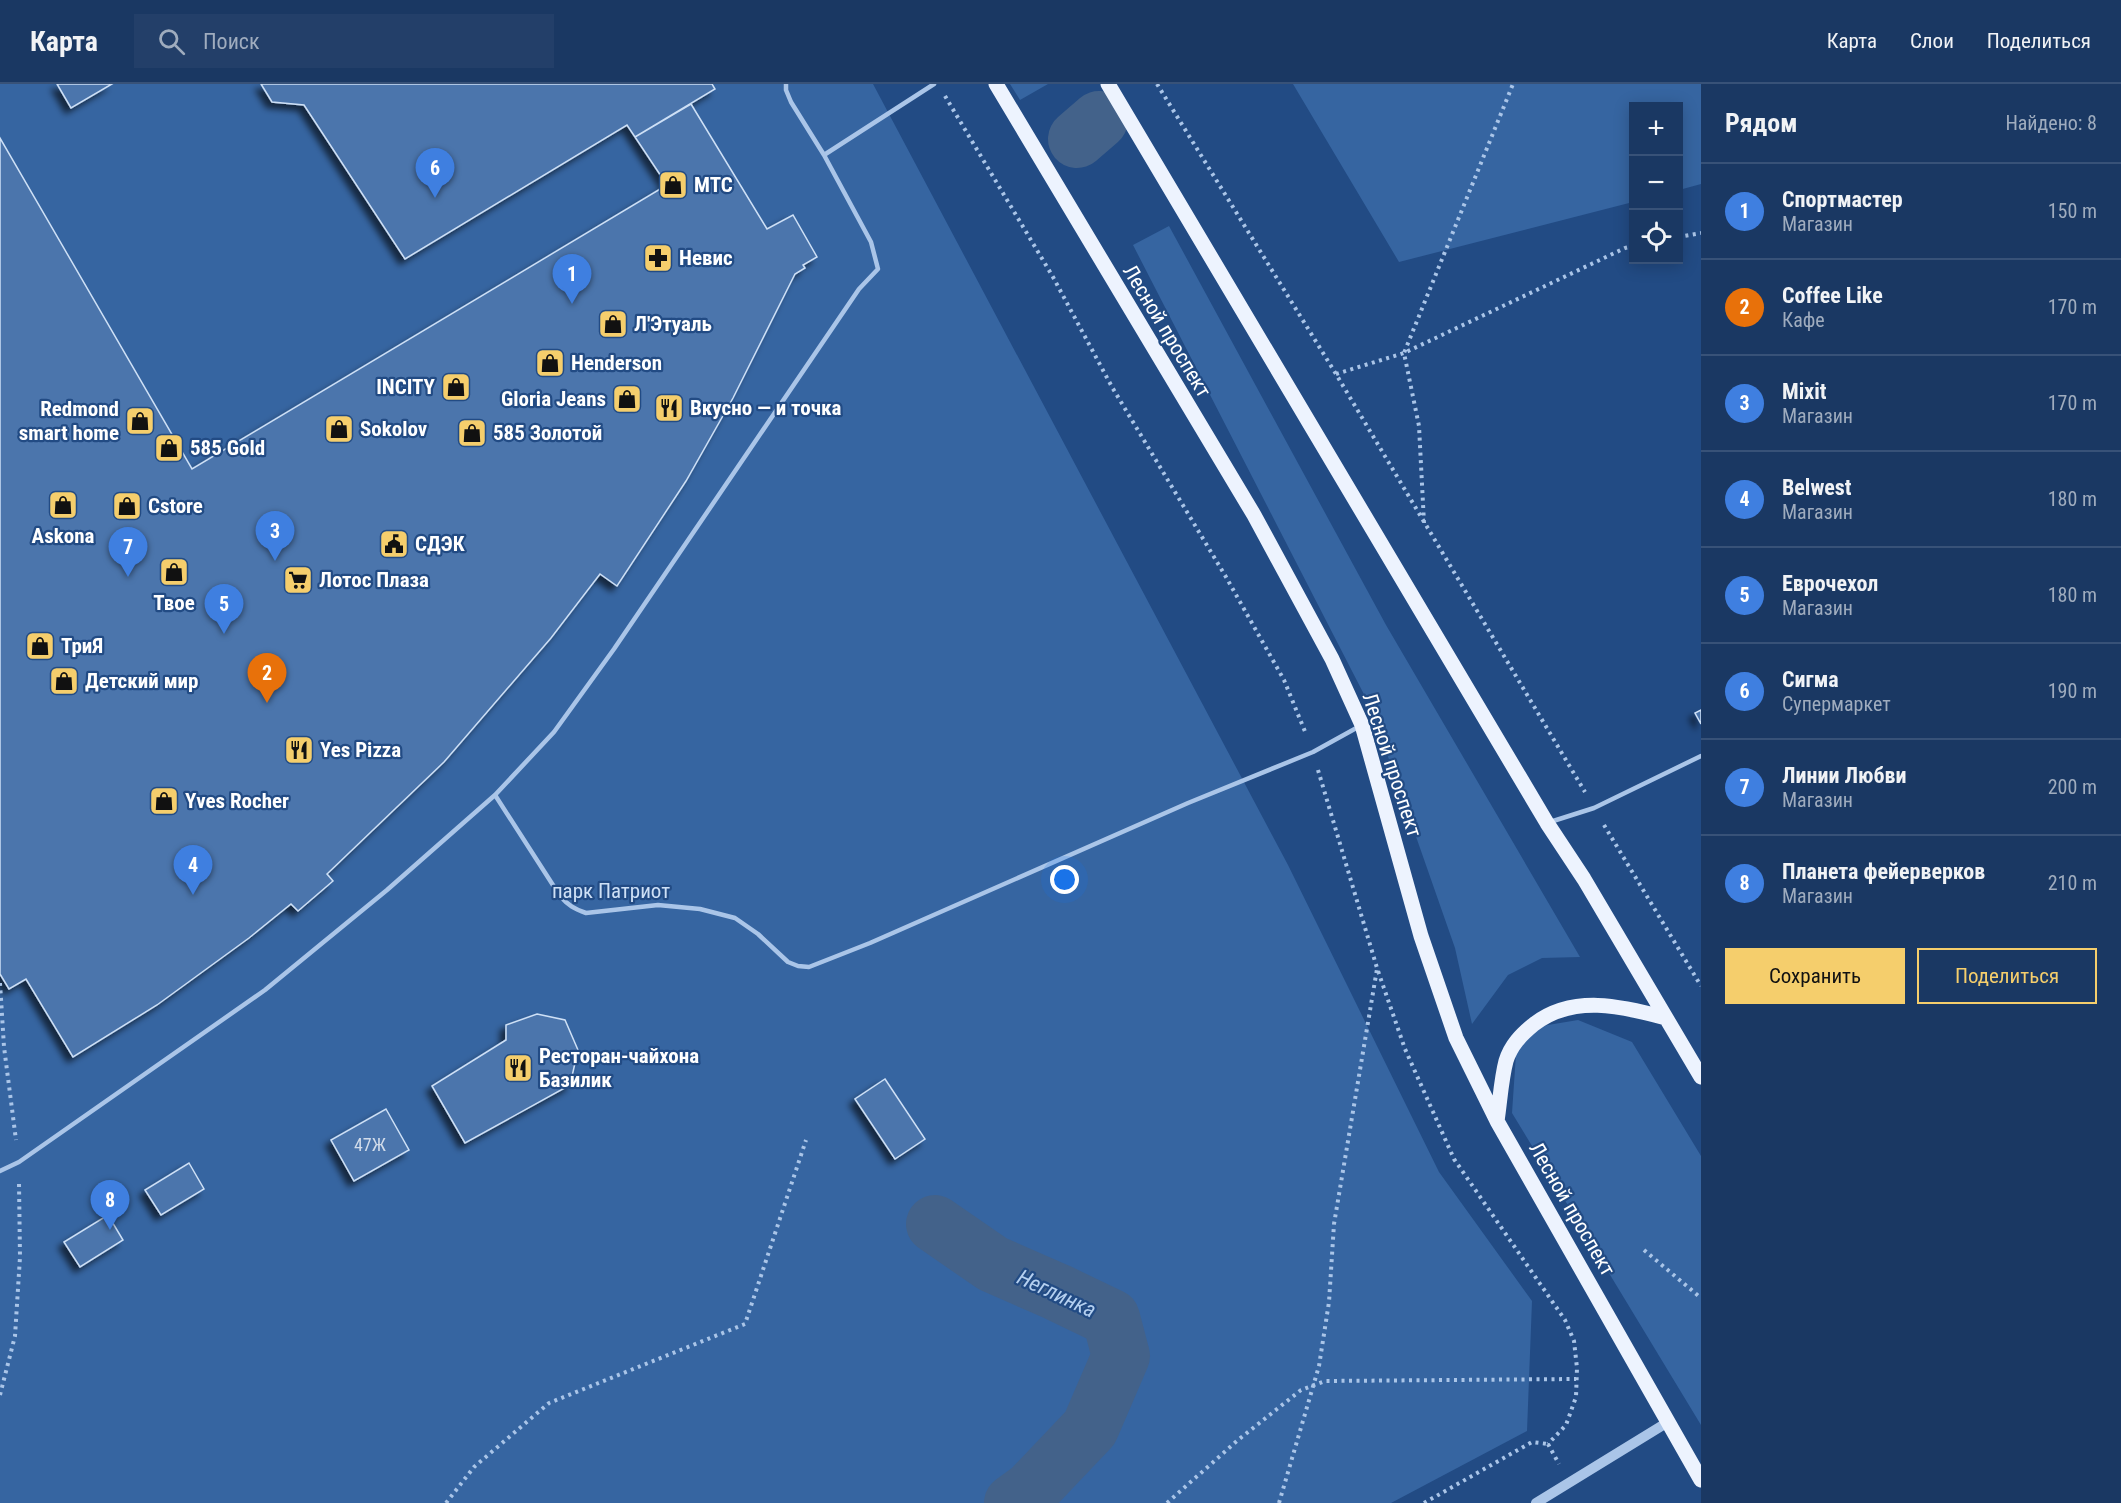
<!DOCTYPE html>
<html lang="ru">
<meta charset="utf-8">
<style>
:root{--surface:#1a3863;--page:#233f69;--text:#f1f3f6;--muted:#9facbe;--line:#385278;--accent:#f5ce6c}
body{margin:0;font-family:"Roboto Condensed",sans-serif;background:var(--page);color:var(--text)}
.controls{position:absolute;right:18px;top:18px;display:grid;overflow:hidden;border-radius:0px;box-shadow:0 3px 15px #0003}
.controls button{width:54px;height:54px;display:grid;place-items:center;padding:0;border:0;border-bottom:2px solid var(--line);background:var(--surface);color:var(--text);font:30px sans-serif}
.you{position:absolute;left:1065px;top:796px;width:21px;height:21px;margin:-15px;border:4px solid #fff;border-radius:50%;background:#1a73e8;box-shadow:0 0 0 9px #1a73e833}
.badge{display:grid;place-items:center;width:39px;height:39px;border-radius:50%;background:var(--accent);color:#fff;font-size:20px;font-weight:700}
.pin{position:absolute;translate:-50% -50px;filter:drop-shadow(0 2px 3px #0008)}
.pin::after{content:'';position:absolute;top:32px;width:21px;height:18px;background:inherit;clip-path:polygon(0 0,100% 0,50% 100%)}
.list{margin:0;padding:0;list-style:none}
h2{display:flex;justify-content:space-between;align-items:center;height:78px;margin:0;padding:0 24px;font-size:26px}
h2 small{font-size:20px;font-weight:400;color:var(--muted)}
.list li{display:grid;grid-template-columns:39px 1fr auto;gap:18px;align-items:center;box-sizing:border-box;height:96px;padding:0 24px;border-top:2px solid var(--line)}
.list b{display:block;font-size:22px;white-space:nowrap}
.list p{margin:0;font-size:20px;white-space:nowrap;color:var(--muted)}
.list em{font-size:20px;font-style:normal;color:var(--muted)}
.actions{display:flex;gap:12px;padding:18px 24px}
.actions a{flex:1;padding:14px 0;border:2px solid var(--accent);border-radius:0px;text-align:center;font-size:21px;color:var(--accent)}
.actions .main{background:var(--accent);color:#111}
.icon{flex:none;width:33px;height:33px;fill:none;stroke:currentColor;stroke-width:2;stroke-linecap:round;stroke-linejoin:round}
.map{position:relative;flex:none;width:1701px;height:1419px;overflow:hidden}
header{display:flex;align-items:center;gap:36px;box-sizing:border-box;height:84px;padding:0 30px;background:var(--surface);border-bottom:2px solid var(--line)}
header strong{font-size:28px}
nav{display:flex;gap:33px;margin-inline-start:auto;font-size:21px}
.search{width:420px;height:54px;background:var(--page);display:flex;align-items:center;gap:15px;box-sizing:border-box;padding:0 21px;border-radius:0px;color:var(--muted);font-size:22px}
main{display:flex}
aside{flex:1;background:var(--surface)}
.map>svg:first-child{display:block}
.green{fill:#3665a1}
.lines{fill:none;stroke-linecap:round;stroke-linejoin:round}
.river{stroke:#43628a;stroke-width:58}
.building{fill:#4b75ac;stroke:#cee0f6;stroke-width:1.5;filter:url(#shadow)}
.path{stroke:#aac5e8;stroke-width:4;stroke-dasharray:3 4.5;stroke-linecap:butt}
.service{stroke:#aac5e8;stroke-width:4.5}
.tertiary{stroke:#aac5e8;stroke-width:10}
.primary{stroke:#edf3fe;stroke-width:15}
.labels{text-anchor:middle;stroke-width:4.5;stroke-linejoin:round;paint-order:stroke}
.number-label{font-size:18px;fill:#d2dcea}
.poi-label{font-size:21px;font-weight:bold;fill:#fff;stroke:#224b84;text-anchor:start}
.street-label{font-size:21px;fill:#fff;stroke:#224b84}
.park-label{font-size:21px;fill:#cee0f6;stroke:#224b84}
.water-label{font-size:22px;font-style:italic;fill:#b5d0f0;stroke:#224b84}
</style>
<header>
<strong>Карта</strong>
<div class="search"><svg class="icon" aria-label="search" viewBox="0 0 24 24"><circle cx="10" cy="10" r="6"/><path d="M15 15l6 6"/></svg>Поиск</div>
<nav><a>Карта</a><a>Слои</a><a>Поделиться</a></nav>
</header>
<main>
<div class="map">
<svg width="1701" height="1419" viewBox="0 0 1701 1419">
<defs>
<filter id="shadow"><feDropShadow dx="-5.5" dy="5.5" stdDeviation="3" flood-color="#0009"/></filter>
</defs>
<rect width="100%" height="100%" fill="#224b84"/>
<path class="green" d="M 0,0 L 873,0 L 1288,781 L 1439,1088 L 1532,1217 L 1527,1347 L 1391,1419 L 0,1419 Z
M 1010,0 L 1048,0 L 1020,16 Z
M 1293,0 L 1701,0 L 1701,100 L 1679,106 L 1678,22 L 1634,22 L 1633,118 L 1399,178 Z
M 1169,142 L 1386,541 L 1580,873 L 1542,874 L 1508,891 L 1472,940 L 1455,864 L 1371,624 L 1133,161 Z
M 1578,936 L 1632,958 L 1701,1072 L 1701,1341 L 1512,1029 L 1516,970 L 1536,943 Z"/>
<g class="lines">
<path class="river" d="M 1077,55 L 1099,36
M 935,1140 L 993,1180 L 1057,1208 L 1111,1234 L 1121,1272 L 1090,1344 L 1031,1406 L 1013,1419"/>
</g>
<path class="building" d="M 57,0 L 112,0 L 71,24 Z
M 261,0 L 712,0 L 715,5 L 635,53 L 627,41 L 405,175 L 304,21 L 272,18 Z
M 691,20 L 767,145 L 793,131 L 817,173 L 803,181 L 805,184 L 795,190 L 733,314 L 686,397 L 617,502 L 600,490 L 551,554 L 444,678 L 327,790 L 333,797 L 298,827 L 291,820 L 249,854 L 157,921 L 73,973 L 26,895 L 9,905 L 0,890 L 0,54 L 192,385 L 667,101 L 635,53 Z
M 1701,626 L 1701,640 L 1695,629 Z
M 537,930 L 565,936 L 578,966 L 570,1001 L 465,1059 L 432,1002 L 506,956 L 506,941 Z
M 885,995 L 925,1055 L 895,1075 L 855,1015 Z
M 386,1025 L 409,1066 L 354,1097 L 331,1056 Z
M 189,1079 L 204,1105 L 161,1131 L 145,1106 Z
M 108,1131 L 123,1156 L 80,1183 L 64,1158 Z"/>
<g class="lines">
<path class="path" d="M 1157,0 L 1336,290 L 1585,708
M 945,12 L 1053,193 L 1112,303 L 1226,493 L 1284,596 L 1306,650
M 1678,153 L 1701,149
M 1336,290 L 1404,269 L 1625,164 L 1634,162
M 1424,439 L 1419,342 L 1404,269 L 1513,0
M 1318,686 L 1377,884 L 1405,965 L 1454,1075 L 1565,1236 L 1574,1257 L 1577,1284 L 1576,1313 L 1566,1341 L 1548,1360
M 1604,741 L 1701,902
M 0,899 L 4,963 L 16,1056
M 1644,1166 L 1701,1214
M 0,1311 L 15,1252 L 20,1173 L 19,1099
M 1548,1360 L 1559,1380
M 446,1419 L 474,1383 L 549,1319 L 745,1240 L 806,1056
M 1167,1419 L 1238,1356 L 1301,1306 L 1325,1297 L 1576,1295
M 1279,1419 L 1319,1282 L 1329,1218 L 1334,1140 L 1377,885
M 1424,1419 L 1532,1358 L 1548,1360"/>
<path class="service" d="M 824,71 L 934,0
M 495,711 L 560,812 C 568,821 574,825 586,829 L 658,821 L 700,825 L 735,834 L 758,850 L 788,878 L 798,882 L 809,883 L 870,859 L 1188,719 L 1313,668 L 1360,642
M 1550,738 L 1594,724 L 1701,672
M 0,1087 L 19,1078 L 265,906 L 387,806 L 495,711 L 554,648 L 614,565 L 859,205 L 878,185 L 871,158 L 824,71 L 791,18 L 786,6 L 786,0"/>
<path class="tertiary" d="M 1536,1419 L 1668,1338"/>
<path class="primary" d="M 996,0 L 1254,431 L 1332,575 L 1362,641 L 1421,852 L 1456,954 L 1497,1037 L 1701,1396
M 1108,0 L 1547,739 L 1584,795 L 1701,993
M 1497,1037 C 1500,1018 1501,996 1506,977 C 1511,961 1521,951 1533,941 C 1572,910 1622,922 1666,934"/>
</g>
<defs>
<g id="shop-square" transform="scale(1.5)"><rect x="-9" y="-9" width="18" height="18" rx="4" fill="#f5ce6c" stroke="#224b84"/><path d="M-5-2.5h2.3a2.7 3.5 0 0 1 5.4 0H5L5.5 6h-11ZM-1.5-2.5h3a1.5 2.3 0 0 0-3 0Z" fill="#111"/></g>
<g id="pharmacy-square" transform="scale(1.5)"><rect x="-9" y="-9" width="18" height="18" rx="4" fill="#f5ce6c" stroke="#224b84"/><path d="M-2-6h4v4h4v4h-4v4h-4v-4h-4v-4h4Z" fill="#111"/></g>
<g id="restaurant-square" transform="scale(1.5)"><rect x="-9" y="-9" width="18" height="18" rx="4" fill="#f5ce6c" stroke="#224b84"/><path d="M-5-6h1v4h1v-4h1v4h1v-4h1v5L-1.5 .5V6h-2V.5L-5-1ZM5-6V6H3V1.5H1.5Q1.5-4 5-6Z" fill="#111"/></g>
<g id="civic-square" transform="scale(1.5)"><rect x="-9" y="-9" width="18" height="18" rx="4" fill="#f5ce6c" stroke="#224b84"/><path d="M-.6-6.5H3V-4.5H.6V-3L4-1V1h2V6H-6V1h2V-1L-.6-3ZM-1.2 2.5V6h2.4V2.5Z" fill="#111"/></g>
<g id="supermarket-square" transform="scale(1.5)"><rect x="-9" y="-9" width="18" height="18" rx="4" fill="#f5ce6c" stroke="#224b84"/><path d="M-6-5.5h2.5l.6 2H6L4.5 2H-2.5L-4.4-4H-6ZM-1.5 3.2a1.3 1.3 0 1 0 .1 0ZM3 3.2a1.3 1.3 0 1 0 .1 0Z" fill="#111"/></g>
</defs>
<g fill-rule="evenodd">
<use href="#shop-square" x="673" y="101"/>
<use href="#pharmacy-square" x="658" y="174"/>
<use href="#shop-square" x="613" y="240"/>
<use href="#shop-square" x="550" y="279"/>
<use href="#shop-square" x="456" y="303"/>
<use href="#shop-square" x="627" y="315"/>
<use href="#restaurant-square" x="669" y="324"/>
<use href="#shop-square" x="140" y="337"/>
<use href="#shop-square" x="339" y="345"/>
<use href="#shop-square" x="472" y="349"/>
<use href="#shop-square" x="169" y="364"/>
<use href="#shop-square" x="63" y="421"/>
<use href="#shop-square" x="127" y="422"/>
<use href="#civic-square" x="394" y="460"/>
<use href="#shop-square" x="174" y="488"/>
<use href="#supermarket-square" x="298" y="496"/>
<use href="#shop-square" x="40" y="562"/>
<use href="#shop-square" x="64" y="597"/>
<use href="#restaurant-square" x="299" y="666"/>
<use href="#shop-square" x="164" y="717"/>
<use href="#restaurant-square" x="518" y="984"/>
</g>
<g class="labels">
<g class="number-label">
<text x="370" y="1067">47Ж</text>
</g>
<g class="poi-label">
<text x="694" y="108">МТС</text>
<text x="679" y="181">Невис</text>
<text x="634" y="247">Л'Этуаль</text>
<text x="571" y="286">Henderson</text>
<text x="435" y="310" text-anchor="end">INCITY</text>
<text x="606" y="322" text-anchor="end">Gloria Jeans</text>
<text x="690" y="331">Вкусно — и точка</text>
<text x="119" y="332" text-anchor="end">Redmond<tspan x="119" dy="24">smart home</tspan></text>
<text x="360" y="352">Sokolov</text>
<text x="493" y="356">585 Золотой</text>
<text x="190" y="371">585 Gold</text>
<text x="148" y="429">Cstore</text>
<text x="63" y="459" text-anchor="middle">Askona</text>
<text x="415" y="467">СДЭК</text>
<text x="319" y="503">Лотос Плаза</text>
<text x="174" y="526" text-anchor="middle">Твое</text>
<text x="61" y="569">ТриЯ</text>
<text x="85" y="604">Детский мир</text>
<text x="320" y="673">Yes Pizza</text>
<text x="185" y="724">Yves Rocher</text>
<text x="539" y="979">Ресторан-чайхона<tspan x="539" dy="24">Базилик</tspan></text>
</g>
<g class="street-label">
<text transform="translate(1167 247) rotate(59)" y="7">Лесной проспект</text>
<text transform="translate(1392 681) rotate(72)" y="7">Лесной проспект</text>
<text transform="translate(1572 1125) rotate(60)" y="7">Лесной проспект</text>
</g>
<g class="park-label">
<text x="611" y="814">парк Патриот</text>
</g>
<g class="water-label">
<text transform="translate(1057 1209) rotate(25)" y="8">Неглинка</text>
</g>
</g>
</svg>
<div class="controls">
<button>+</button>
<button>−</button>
<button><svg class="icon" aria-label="locate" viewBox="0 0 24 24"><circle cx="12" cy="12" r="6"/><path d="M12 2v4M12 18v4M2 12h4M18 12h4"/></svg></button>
</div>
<div class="you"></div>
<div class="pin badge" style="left:572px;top:220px;background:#3f7fe0">1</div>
<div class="pin badge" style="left:267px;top:619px;background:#e8710a">2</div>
<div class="pin badge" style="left:275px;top:477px;background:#3f7fe0">3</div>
<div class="pin badge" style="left:193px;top:811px;background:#3f7fe0">4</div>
<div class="pin badge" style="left:224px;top:550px;background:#3f7fe0">5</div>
<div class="pin badge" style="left:435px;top:114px;background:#3f7fe0">6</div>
<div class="pin badge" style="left:128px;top:493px;background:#3f7fe0">7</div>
<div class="pin badge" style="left:110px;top:1146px;background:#3f7fe0">8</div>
</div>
<aside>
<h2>Рядом<small>Найдено: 8</small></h2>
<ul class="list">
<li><span class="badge" style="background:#3f7fe0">1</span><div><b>Спортмастер</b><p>Магазин</p></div><em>150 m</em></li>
<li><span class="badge" style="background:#e8710a">2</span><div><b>Coffee Like</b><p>Кафе</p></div><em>170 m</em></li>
<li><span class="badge" style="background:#3f7fe0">3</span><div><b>Mixit</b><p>Магазин</p></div><em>170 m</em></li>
<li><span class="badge" style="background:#3f7fe0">4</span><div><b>Belwest</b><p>Магазин</p></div><em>180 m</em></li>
<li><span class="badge" style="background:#3f7fe0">5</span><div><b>Еврочехол</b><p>Магазин</p></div><em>180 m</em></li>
<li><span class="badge" style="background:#3f7fe0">6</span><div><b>Сигма</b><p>Супермаркет</p></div><em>190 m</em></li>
<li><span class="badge" style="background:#3f7fe0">7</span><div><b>Линии Любви</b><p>Магазин</p></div><em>200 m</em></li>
<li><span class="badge" style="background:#3f7fe0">8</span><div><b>Планета фейерверков</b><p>Магазин</p></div><em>210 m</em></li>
</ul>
<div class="actions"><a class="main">Сохранить</a><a>Поделиться</a></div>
</aside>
</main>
